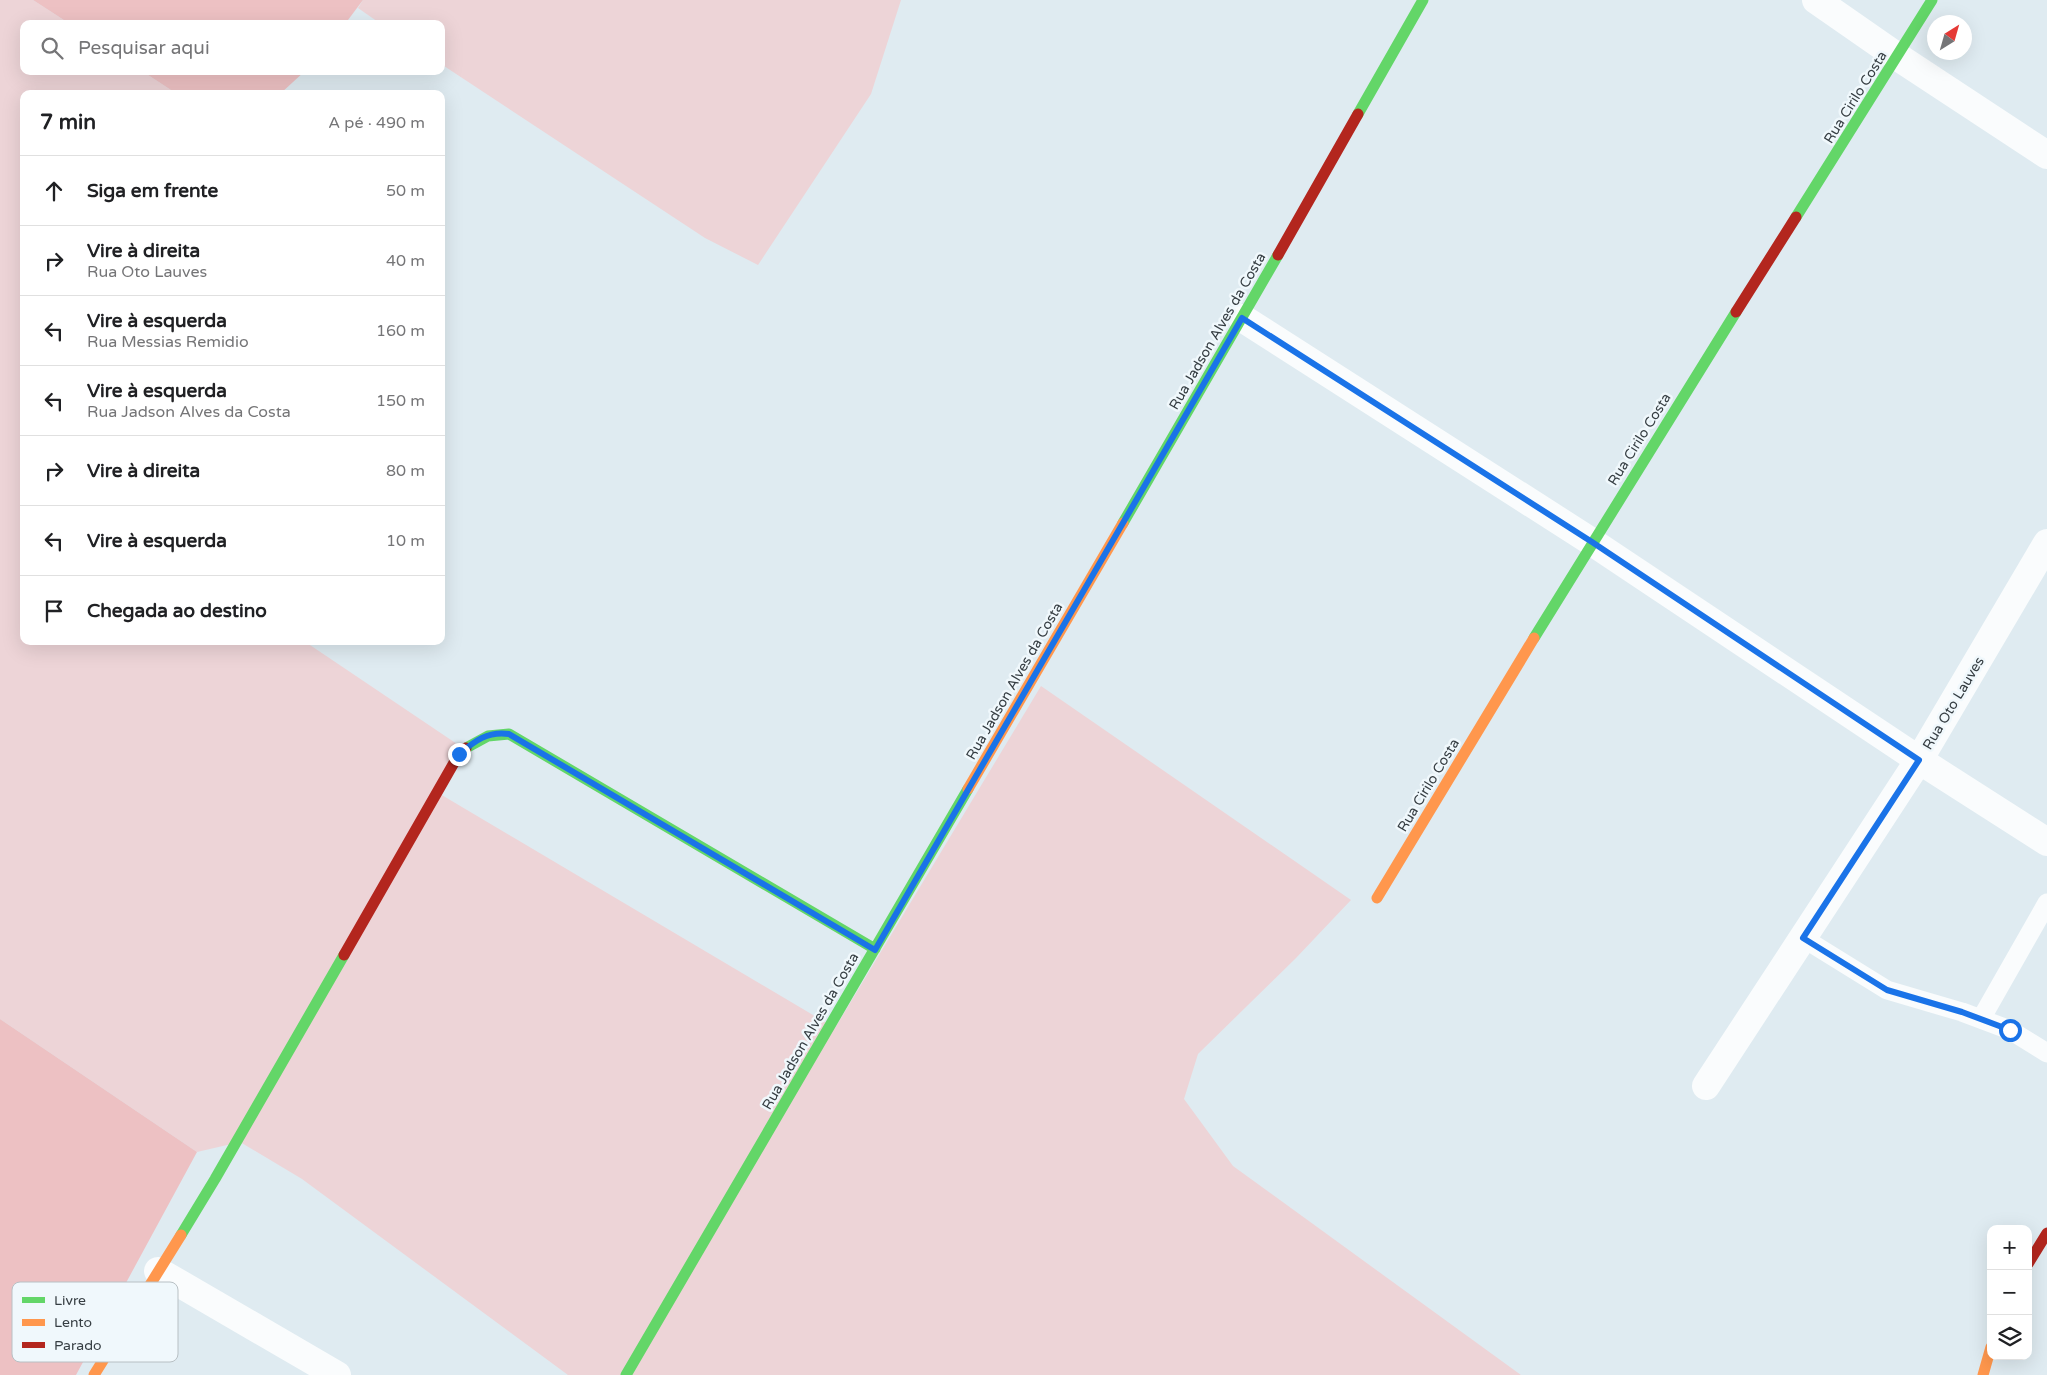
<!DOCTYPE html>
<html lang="pt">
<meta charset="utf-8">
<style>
:root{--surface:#fff;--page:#f6f6f6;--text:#202124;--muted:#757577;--line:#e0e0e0}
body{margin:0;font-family:"Varela Round",sans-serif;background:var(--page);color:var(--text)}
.controls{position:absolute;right:15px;bottom:15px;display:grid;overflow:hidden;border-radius:10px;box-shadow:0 5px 20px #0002}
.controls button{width:45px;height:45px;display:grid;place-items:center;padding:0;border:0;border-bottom:1px solid var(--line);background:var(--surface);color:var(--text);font:25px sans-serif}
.compass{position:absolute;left:1927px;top:15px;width:45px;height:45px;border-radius:50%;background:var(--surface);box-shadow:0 5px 20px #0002;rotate:37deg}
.stop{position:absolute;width:15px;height:15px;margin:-11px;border:4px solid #1a73e8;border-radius:50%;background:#fff}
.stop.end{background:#1a73e8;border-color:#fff;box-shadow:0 1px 5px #0008}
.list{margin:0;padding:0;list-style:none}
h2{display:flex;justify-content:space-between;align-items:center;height:65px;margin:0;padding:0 20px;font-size:21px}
h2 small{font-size:16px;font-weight:400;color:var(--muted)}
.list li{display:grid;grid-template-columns:32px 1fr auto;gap:15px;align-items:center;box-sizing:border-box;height:70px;padding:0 20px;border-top:1px solid var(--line)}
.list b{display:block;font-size:19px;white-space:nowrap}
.list p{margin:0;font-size:16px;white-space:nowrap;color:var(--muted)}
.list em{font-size:16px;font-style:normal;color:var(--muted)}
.icon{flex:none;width:28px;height:28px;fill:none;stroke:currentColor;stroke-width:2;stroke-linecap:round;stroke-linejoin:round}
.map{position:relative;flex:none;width:2047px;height:1375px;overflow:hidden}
.search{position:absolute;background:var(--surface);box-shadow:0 5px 20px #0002;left:20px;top:20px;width:425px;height:55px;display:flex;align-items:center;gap:12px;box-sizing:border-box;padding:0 18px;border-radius:10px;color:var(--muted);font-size:19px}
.panel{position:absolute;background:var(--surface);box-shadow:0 5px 20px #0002;left:20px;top:90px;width:425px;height:555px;border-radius:10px}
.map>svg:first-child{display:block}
.green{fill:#edd4d7}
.forest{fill:#edc1c3}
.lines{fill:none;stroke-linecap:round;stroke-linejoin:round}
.lane{stroke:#fafcfd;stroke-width:19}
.street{stroke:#fafcfd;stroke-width:28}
.fast{stroke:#63d668;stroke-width:11}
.slow{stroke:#ff974d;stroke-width:11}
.jam{stroke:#b3261e;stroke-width:11}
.route{stroke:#1a73e8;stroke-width:6}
.labels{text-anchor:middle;stroke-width:5;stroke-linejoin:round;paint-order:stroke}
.street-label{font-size:14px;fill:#363e43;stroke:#f0f8fc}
.key{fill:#f0f8fc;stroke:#b8c0c4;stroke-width:1}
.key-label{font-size:14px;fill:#363e43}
</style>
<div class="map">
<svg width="2047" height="1375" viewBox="0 0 2047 1375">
<rect width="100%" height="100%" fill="#dfebf1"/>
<path class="green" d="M 0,0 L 33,0 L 70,24 L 24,24 L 24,71 L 142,71 L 177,94 L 24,94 L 24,641 L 304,641 L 460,746 L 435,791 L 835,1028 L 1041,686 L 1351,900 L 1296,958 L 1198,1054 L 1184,1099 L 1233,1166 L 1521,1375 L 568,1375 L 302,1179 L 240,1142 L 197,1152 L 0,1019 Z
M 363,0 L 901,0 L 871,94 L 758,265 L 705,238 L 441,64 L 441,24 L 381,24 L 358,8 Z"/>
<path class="forest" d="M 33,0 L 363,0 L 345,24 L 70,24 Z
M 142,71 L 305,71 L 280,94 L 177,94 Z
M 0,1019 L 197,1152 L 76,1375 L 0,1375 Z"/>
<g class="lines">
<path class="lane" d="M 1803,938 L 1887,990 L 1962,1012 L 2010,1030 L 2047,1053
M 1981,1019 L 2047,903"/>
<path class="street" d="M 1816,0 L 1898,57 L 2047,155
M 1242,318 L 1592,542 L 1919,760 L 2047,842
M 1706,1086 L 1919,760 L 2047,543
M 158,1271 L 337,1375"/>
<path class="fast" d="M 1358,114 L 1423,0
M 1796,217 L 1932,0
M 1123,523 L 1278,255
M 1534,638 L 1736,312
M 466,748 L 488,736 L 509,734 L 875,949
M 181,1235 L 215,1179 L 344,955
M 626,1375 L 968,789"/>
<path class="slow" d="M 968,789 L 1123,523
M 1377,898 L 1534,638
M 94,1375 L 181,1235
M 1983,1375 L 1991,1347"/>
<path class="jam" d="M 1278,255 L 1358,114
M 1736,312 L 1796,217
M 344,955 L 459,754 L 466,748
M 2028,1264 L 2047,1233"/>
</g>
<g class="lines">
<path class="route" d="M 459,754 C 475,741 487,731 509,734 L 875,950 L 1242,318 L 1592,542 L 1919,760 L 1803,938 L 1887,990 L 1962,1012 L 2010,1030"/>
</g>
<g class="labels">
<g class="street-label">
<text transform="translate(1855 97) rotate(-58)" y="5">Rua Cirilo Costa</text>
<text transform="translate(1217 331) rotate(-60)" y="5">Rua Jadson Alves da Costa</text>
<text transform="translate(1639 439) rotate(-58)" y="5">Rua Cirilo Costa</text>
<text transform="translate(1014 681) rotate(-60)" y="5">Rua Jadson Alves da Costa</text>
<text transform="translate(1953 703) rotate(-59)" y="5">Rua Oto Lauves</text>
<text transform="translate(1428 785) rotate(-59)" y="5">Rua Cirilo Costa</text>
<text transform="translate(810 1031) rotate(-60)" y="5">Rua Jadson Alves da Costa</text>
</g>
</g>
<rect x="12" y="1282" width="166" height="80" rx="8" class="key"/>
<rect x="22" y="1297" width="23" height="6" fill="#63d668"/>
<rect x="22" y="1319" width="23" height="7" fill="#ff974d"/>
<rect x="22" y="1342" width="23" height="6" fill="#b3261e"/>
<g class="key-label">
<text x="54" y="1305">Livre</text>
<text x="54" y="1327">Lento</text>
<text x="54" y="1350">Parado</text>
</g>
</svg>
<div class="controls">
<button>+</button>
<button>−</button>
<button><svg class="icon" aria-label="layers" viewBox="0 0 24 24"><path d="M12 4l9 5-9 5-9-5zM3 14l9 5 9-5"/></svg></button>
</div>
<svg class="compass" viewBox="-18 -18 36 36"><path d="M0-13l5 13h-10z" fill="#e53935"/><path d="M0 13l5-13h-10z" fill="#757577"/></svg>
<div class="stop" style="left:2010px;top:1030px"></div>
<div class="stop end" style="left:459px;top:754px"></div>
<div class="search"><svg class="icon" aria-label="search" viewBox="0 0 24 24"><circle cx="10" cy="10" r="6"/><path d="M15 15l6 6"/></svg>Pesquisar aqui</div>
<section class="panel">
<h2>7 min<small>A pé · 490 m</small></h2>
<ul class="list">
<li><svg class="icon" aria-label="ahead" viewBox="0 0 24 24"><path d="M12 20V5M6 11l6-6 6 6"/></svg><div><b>Siga em frente</b></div><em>50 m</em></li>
<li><svg class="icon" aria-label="right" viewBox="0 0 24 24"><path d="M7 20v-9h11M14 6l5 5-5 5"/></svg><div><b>Vire à direita</b><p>Rua Oto Lauves</p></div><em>40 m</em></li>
<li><svg class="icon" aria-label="left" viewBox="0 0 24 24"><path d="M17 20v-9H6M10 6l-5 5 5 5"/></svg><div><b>Vire à esquerda</b><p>Rua Messias Remidio</p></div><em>160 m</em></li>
<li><svg class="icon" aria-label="left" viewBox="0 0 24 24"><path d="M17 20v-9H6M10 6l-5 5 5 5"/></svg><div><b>Vire à esquerda</b><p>Rua Jadson Alves da Costa</p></div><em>150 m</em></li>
<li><svg class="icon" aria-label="right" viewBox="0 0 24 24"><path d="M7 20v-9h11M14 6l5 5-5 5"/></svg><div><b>Vire à direita</b></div><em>80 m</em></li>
<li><svg class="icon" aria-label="left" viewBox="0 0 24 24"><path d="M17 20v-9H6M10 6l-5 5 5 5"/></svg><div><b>Vire à esquerda</b></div><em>10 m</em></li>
<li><svg class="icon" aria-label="arrive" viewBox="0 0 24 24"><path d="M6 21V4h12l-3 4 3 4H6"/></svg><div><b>Chegada ao destino</b></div></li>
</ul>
</section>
</div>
